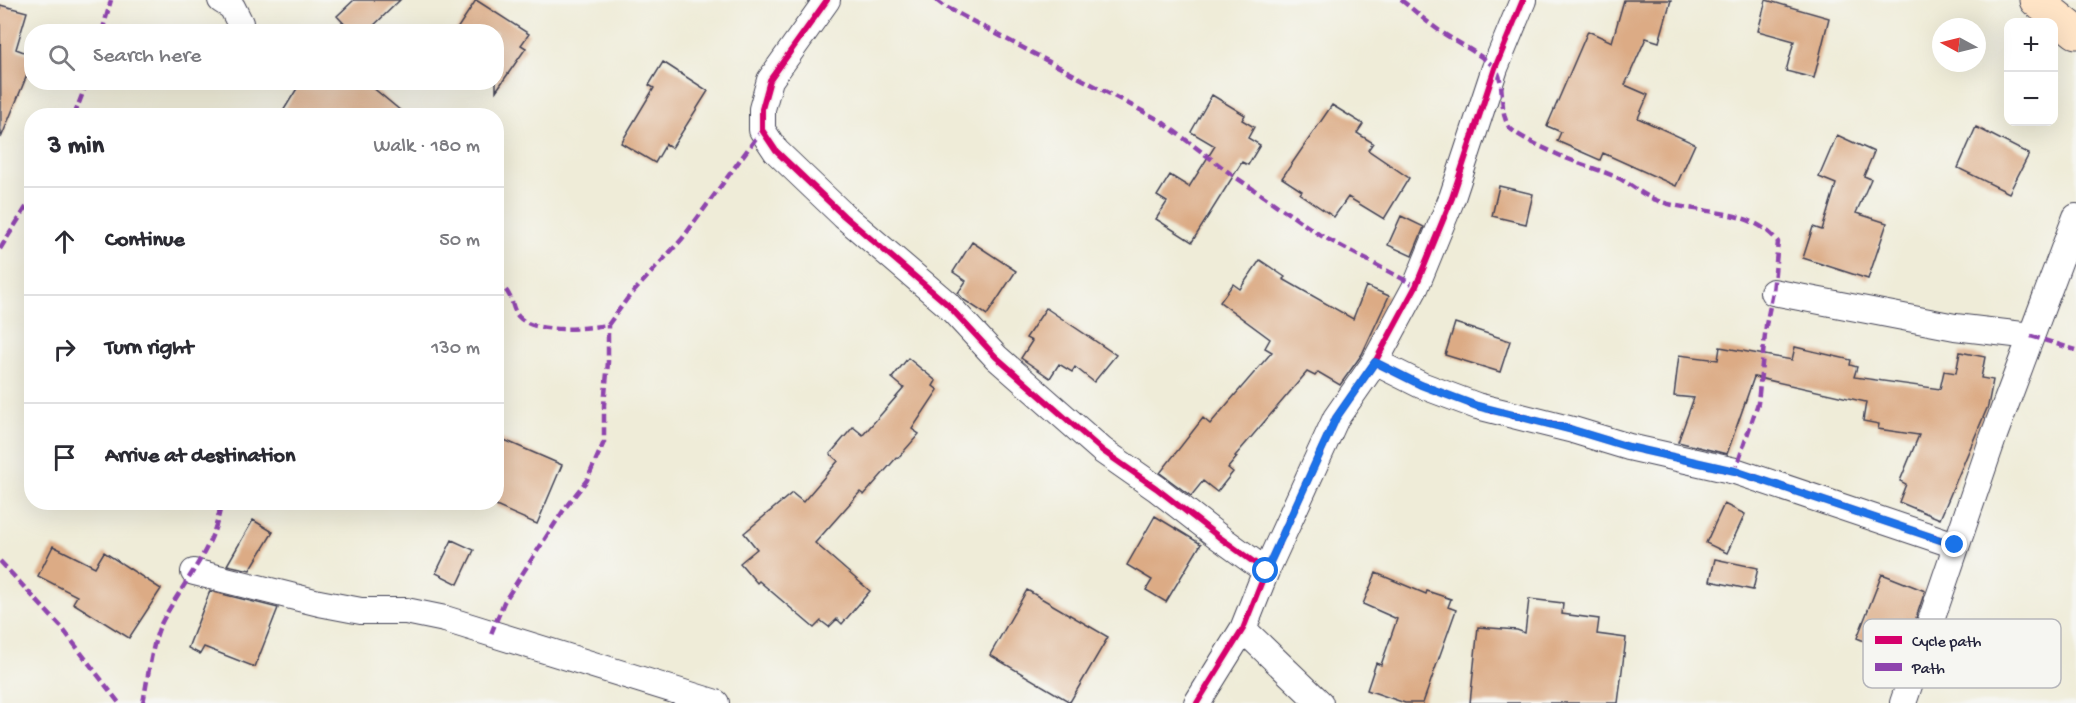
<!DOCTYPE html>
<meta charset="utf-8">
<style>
:root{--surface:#fff;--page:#f7f7f7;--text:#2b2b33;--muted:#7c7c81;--line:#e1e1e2}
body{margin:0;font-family:"Gochi Hand",sans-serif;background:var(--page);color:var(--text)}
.controls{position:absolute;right:18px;top:18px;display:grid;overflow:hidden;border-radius:12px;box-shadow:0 6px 24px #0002}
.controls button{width:54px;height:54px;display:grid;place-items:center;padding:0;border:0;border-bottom:2px solid var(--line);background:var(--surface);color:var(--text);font:30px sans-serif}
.compass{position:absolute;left:1932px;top:18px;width:54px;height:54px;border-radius:50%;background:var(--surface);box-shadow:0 6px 24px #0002;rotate:277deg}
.stop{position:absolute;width:18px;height:18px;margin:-14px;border:4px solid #1a73e8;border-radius:50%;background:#fff}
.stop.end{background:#1a73e8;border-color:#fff;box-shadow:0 2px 6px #0008}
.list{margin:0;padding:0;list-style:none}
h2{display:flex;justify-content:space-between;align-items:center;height:78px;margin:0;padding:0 24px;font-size:26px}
h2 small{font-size:20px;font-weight:400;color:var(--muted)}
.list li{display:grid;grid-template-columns:39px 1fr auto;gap:18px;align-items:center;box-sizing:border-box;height:108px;padding:0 24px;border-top:2px solid var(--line)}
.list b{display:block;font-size:22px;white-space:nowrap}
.list em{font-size:20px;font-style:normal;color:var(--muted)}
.icon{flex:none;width:33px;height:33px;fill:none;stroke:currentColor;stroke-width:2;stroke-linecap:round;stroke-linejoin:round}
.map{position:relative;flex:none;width:2076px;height:703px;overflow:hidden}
.search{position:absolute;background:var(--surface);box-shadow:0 6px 24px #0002;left:24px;top:24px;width:480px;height:66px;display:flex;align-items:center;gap:15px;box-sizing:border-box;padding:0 21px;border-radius:24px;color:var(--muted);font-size:22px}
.panel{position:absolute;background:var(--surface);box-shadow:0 6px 24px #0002;left:24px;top:108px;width:480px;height:402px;border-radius:24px}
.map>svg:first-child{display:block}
.building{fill:#dcab85}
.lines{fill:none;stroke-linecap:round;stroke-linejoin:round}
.minor-casing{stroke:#414053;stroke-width:28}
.secondary-casing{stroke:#414053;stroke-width:35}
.minor{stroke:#fff;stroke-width:26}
.secondary{stroke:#ffe4c6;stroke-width:33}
.quiet{stroke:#8e44ad;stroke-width:4.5;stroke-dasharray:9 4.5;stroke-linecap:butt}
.cycleway-casing{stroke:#f6f6f2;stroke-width:10}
.cycleway{stroke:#d6006c;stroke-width:6}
.route{stroke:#1a73e8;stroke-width:8}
.key{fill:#f6f6f2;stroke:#b6b6bb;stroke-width:1.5}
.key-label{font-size:16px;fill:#22223b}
</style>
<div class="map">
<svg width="2076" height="703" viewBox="0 0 2076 703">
<rect width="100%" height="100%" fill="#f6f6f2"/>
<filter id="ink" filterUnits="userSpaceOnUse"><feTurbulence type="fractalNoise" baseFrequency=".0167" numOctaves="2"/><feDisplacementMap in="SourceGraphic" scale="12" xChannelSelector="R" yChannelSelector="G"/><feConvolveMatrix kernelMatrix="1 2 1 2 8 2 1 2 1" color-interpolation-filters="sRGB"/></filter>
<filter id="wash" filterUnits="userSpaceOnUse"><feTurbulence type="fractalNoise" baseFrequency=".008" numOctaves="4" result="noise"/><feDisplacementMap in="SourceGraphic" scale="24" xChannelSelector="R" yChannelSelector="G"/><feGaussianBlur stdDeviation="1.35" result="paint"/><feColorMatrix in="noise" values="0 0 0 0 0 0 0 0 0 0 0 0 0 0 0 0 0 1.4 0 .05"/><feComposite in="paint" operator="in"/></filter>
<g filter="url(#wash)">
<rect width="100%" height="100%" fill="#efecd8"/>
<g id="blocks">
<path class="building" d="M 354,0 L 400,0 L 367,32 L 352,32 L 337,16 Z
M 476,0 L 529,34 L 521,45 L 526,48 L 496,91 L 496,32 L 455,32 Z
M 1624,0 L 1671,0 L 1659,42 L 1646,38 L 1625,85 L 1648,95 L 1638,118 L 1695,144 L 1676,186 L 1603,153 L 1600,160 L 1557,141 L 1561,132 L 1547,126 L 1588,31 L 1612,42 Z
M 1766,0 L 1829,18 L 1814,78 L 1786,71 L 1794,41 L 1758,31 Z
M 0,5 L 27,12 L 16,49 L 32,55 L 32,63 L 1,138 Z
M 663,62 L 708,91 L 672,148 L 666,144 L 655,163 L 621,143 L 654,88 L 649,85 Z
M 301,82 L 366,82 L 407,116 L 280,116 Z
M 1212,95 L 1245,115 L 1242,120 L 1254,127 L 1248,138 L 1260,145 L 1248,165 L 1242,162 L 1192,242 L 1156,219 L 1167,202 L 1157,196 L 1170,175 L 1189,187 L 1215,146 L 1191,132 Z
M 1332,105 L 1363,124 L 1357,133 L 1373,143 L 1368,150 L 1409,178 L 1384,219 L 1348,197 L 1334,217 L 1300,194 L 1302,191 L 1282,178 Z
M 1976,127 L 2029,154 L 2009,193 L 1958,168 Z
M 1837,135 L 1874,152 L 1864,176 L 1871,179 L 1856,213 L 1887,223 L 1868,279 L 1803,258 L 1813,227 L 1822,230 L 1836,184 L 1819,177 Z
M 1499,186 L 1533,194 L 1526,224 L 1492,216 Z
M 1401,216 L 1424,227 L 1412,256 L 1388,245 Z
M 972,242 L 1016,271 L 987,315 L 964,300 L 958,293 L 966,281 L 953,272 Z
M 1260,260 L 1285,277 L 1283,279 L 1353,319 L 1366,286 L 1389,296 L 1362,354 L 1340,385 L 1318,372 L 1315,376 L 1307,372 L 1235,456 L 1237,457 L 1228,468 L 1233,472 L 1217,492 L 1203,481 L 1191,496 L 1160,473 L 1203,418 L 1210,424 L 1272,352 L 1265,348 L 1270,339 L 1220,302 L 1233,284 L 1240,289 Z
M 1046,308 L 1116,355 L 1094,382 L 1075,367 L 1072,372 L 1059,364 L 1050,378 L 1021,358 L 1032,341 L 1026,338 Z
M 1455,323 L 1510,341 L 1500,372 L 1445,355 Z
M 1720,347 L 1792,360 L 1795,347 L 1851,360 L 1850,365 L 1857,367 L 1854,377 L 1940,389 L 1944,371 L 1956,373 L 1960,352 L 1985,357 L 1981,378 L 1993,380 L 1988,406 L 1940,519 L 1899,502 L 1906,484 L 1900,481 L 1919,435 L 1878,429 L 1879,424 L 1863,421 L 1866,402 L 1754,377 L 1727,454 L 1678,442 L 1694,398 L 1674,396 L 1679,355 L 1718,360 Z
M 908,358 L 936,381 L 933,386 L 938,390 L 912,429 L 919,434 L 898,458 L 897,457 L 864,495 L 860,492 L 815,543 L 870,591 L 842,624 L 837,619 L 829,627 L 821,621 L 814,628 L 759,581 L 757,583 L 740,563 L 757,549 L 744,533 L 792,493 L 803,502 L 838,461 L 830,454 L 853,427 L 863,435 L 904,388 L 892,378 Z
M 502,439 L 562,465 L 537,524 L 496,506 L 496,453 Z
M 1724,504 L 1745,514 L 1727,553 L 1706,543 Z
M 1155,516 L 1201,544 L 1166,602 L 1146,590 L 1152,580 L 1127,565 Z
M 253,520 L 273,532 L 250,570 L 227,565 Z
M 452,540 L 474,550 L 458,584 L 436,573 Z
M 53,546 L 95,567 L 104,552 L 161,589 L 129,638 L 73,603 L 77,596 L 38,576 Z
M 1715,559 L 1758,568 L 1753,590 L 1710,581 Z
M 1376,573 L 1426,594 L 1427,591 L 1451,599 L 1448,607 L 1456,610 L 1423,703 L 1405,703 L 1367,690 L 1376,663 L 1381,665 L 1397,619 L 1363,604 Z
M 1882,574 L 1925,591 L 1903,657 L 1857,638 Z
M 1027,590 L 1108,637 L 1070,702 L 990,655 Z
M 210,591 L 278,608 L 255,667 L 204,647 L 200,654 L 188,648 Z
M 1529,599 L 1563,603 L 1562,614 L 1599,619 L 1597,634 L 1626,638 L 1618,703 L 1470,703 L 1478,627 L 1517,630 L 1525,633 Z"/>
</g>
</g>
<g filter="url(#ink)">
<use href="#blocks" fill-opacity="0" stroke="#414053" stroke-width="1.5"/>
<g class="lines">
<g class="minor-casing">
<path id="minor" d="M 221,0 L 232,7 L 240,23
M 827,0 L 770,80 L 762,109 L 762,130 L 776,151 L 844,216 L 947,304 L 996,357 L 1103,451 L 1156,488 L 1219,537 L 1266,571
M 1773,292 L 1955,327 L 2031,336
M 1375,362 L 1421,385 L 1477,406 L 1573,430 L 1629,447 L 1735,471 L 1955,545
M 194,572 L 319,603 L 361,611 L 406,611 L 445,619 L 716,703
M 1243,629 L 1320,703
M 1197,703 L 1243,629 L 1266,571 L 1336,418 L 1375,362 L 1416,286 L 1452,198 L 1495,68 L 1523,0
M 1903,703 L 1993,438 L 2076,217"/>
</g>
<g class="secondary-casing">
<path id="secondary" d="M 2036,0 L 2076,32"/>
</g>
<use href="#minor" class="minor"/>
<use href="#secondary" class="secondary"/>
<path class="quiet" d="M 936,0 L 944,6 L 1161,121 L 1231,174 L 1320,235 L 1416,286
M 1401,0 C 1412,8 1422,18 1433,26 C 1451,40 1477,51 1494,67 C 1506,78 1498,110 1509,127 C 1516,136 1550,151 1561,156 C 1579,164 1598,169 1616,177 C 1630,183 1642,195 1656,200 C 1695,215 1751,206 1778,242 L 1773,292 L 1766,325 L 1758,403 L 1735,471
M 102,32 L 111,0
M 74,116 L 87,82
M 0,249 L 32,198
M 496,281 C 501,285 506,289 509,295 C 513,302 513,311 519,317 C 536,335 586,328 608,325 L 627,299 L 682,239 L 762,130
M 2031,336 L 2076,350
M 0,561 L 62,628 L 119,703
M 491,634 L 504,602 L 565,508 L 587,480 L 604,442 L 604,405 L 608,362 L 608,325
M 143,703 C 147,683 152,644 160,626 C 180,585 216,549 221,502"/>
<g class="cycleway-casing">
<path id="cycleway" d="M 827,0 L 770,80 L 762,109 L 762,130 L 776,151 L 844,216 L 947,304 L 996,357 L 1103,451 L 1156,488 L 1219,537 L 1266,571
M 1375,362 L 1421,385 L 1477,406 L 1573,430 L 1629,447 L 1735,471 L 1955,545
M 1197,703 L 1243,629 L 1266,571 L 1336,418 L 1375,362 L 1416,286 L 1452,198 L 1495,68 L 1523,0"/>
</g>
<use href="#cycleway" class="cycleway"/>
</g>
</g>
<g class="lines" filter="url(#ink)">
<path class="route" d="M 1266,571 L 1336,418 L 1375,362 L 1421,385 L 1477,406 L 1573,430 L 1629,447 L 1735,471 L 1955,545"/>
</g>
<rect x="1863" y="619" width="198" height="69" rx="9" class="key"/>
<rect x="1875" y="636" width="27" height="8" fill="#d6006c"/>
<rect x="1875" y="663" width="27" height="8" fill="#8e44ad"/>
<g class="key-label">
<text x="1912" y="646">Cycle path</text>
<text x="1912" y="673">Path</text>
</g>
</svg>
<div class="controls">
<button>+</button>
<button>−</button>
</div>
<svg class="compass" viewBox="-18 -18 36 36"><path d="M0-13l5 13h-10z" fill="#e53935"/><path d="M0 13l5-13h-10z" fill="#7c7c81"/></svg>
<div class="stop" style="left:1266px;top:571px"></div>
<div class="stop end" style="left:1955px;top:545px"></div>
<div class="search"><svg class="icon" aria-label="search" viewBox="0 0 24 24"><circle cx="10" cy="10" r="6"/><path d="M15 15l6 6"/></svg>Search here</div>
<section class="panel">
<h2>3 min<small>Walk · 180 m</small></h2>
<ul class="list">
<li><svg class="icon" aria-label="ahead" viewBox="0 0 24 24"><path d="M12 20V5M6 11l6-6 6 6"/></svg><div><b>Continue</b></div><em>50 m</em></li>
<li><svg class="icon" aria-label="right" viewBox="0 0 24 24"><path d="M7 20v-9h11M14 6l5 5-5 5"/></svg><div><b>Turn right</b></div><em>130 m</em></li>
<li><svg class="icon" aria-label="arrive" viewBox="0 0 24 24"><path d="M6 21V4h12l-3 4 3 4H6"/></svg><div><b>Arrive at destination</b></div></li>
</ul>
</section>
</div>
